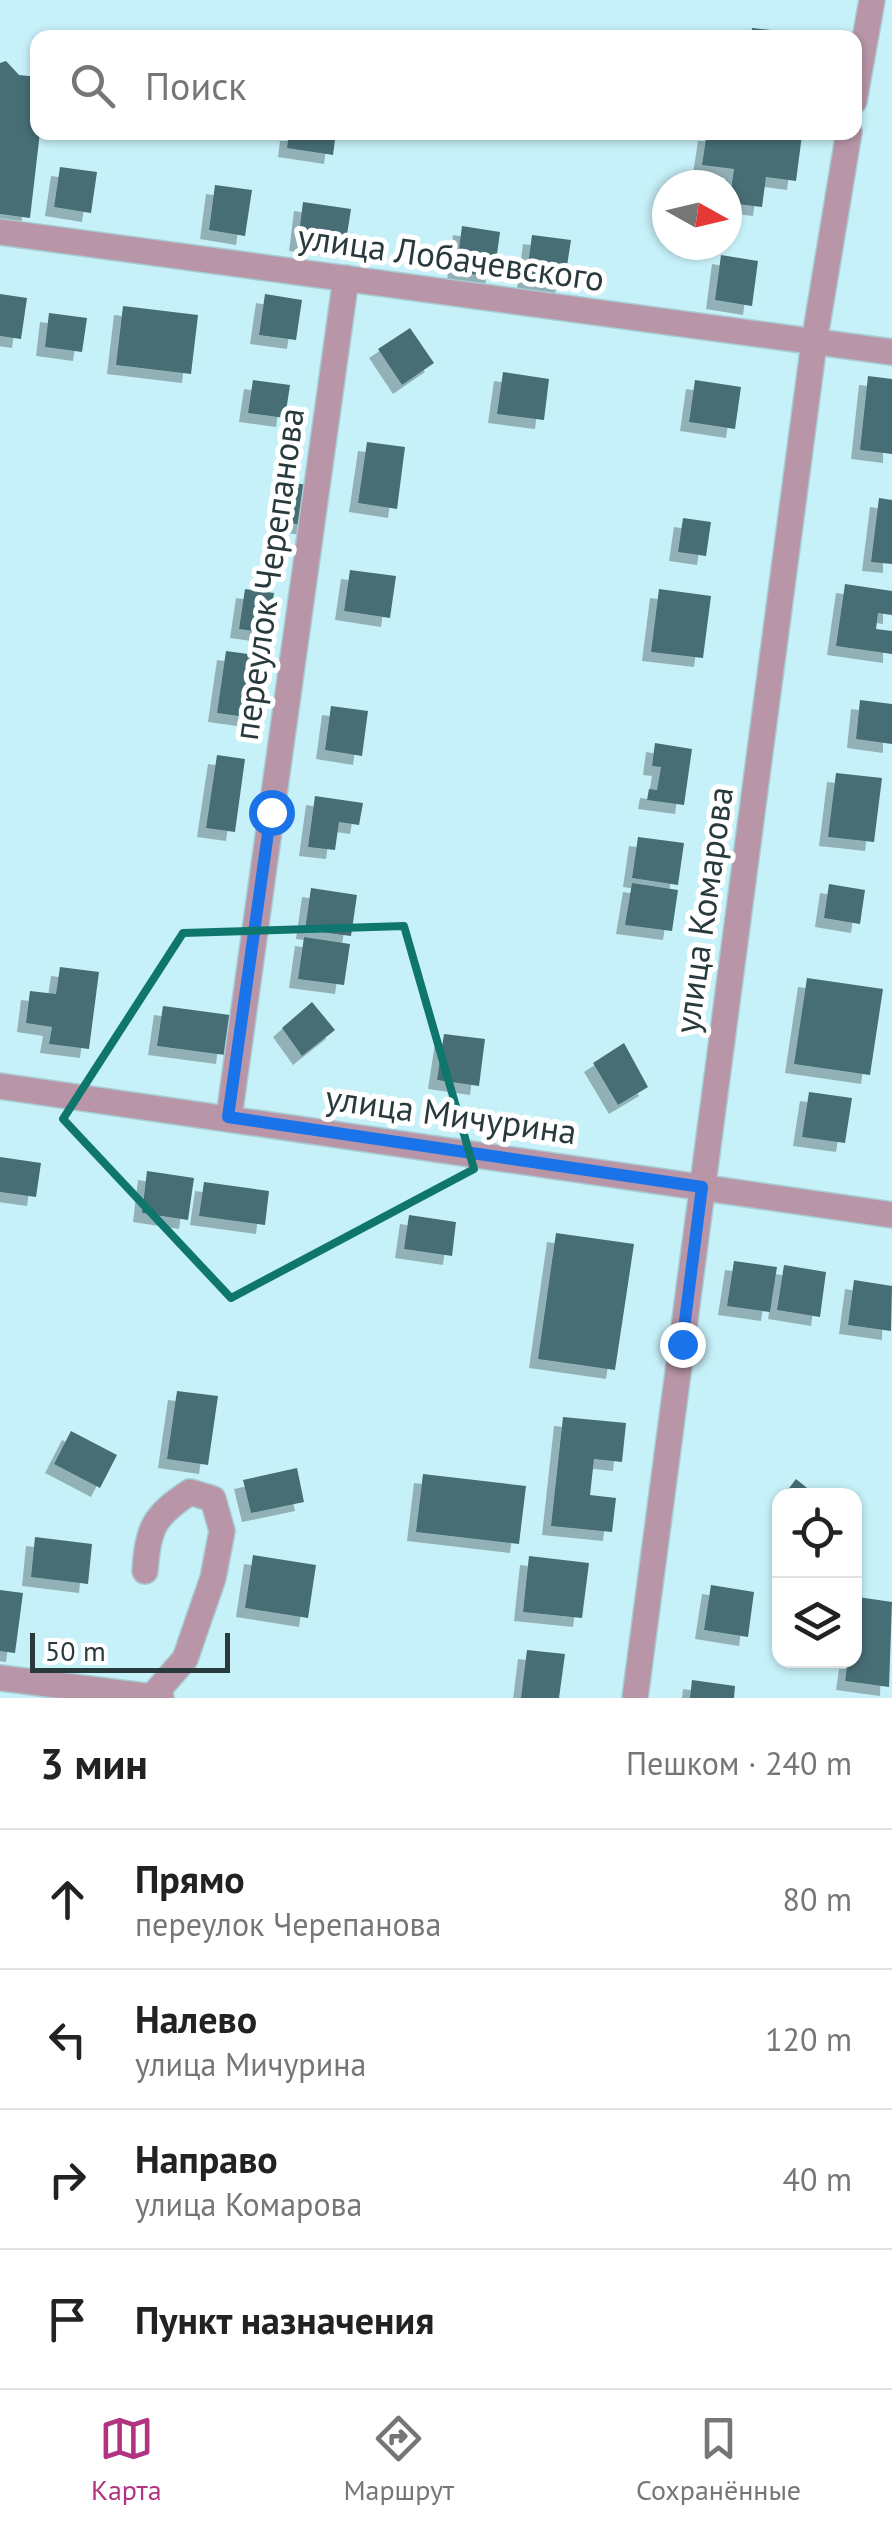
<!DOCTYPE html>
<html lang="ru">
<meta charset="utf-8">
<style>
:root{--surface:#fff;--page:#f6f6f6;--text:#222;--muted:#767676;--line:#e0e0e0;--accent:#b13382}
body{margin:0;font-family:"PT Sans",sans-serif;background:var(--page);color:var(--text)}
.controls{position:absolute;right:30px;bottom:30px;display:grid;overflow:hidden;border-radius:20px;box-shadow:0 2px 8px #0004}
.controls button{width:90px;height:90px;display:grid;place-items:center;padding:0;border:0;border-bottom:2px solid var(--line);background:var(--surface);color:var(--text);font:50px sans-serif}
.compass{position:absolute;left:652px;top:170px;width:90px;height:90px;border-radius:50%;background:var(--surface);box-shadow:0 2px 8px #0004;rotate:98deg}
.scale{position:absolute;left:30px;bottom:25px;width:200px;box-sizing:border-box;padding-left:10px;border:5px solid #293a3d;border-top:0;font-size:28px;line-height:35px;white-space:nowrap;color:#293a3d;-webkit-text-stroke:8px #fff;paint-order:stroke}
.stop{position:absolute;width:30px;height:30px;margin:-22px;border:8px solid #1a73e8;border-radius:50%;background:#fff}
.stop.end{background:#1a73e8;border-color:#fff;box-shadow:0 2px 10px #0008}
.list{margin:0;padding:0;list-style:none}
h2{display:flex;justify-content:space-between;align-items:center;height:130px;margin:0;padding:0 40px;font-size:42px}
h2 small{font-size:32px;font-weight:400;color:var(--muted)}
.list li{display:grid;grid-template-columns:65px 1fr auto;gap:30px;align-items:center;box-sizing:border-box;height:140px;padding:0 40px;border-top:2px solid var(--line)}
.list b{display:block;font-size:38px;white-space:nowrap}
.list p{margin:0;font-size:32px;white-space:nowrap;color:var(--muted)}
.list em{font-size:32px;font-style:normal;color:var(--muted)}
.icon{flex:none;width:55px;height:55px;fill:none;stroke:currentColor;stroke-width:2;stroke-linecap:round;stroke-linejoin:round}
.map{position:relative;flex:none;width:892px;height:1698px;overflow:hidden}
.search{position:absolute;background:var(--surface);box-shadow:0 2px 8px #0004;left:30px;right:30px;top:30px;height:110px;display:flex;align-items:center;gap:25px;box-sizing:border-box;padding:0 35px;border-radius:20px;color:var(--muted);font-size:38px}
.sheet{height:690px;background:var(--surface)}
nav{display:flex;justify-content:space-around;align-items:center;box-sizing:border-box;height:140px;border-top:2px solid var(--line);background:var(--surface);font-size:28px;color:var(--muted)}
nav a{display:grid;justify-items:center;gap:5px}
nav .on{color:var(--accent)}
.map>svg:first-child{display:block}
.building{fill:#476d75;filter:url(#shadow)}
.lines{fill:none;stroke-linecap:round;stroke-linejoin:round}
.minor-casing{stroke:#a7ccd3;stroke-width:28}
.minor{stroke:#b896a7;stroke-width:25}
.route{stroke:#1a73e8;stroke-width:12}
.marked{fill:none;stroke:#0f766e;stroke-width:8;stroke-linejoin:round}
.labels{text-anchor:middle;stroke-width:10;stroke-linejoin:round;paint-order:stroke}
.street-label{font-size:35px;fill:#293a3d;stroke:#fff}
</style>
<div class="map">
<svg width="892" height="1698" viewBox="0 0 892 1698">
<defs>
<filter id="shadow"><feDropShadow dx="-9" dy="9" stdDeviation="0" flood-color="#0004"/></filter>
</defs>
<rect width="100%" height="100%" fill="#c7f1f9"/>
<path class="building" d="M 752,28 L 797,33 L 796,38 L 751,38 Z
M 6,61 L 19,75 L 38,77 L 40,132 L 30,218 L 0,214 L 0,63 Z
M 289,132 L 336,132 L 333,155 L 287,148 Z
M 707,132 L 802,135 L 796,181 L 766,177 L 762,207 L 729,203 L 734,169 L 702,165 Z
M 60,167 L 97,172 L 91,213 L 54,207 Z
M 215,185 L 252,190 L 245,236 L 209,230 Z
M 303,202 L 351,209 L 345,248 L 298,242 Z
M 462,226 L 500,232 L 494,277 L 456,272 Z
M 532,235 L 571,240 L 564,285 L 526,280 Z
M 721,255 L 758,261 L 752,306 L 715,300 Z
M 0,294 L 27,298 L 21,339 L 0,336 Z
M 265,294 L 302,300 L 296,340 L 259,335 Z
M 123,306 L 198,315 L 191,374 L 116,365 Z
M 49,313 L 87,318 L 82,352 L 45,347 Z
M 410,328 L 434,363 L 402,385 L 378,349 Z
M 503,372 L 549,379 L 544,420 L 497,414 Z
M 868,376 L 892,379 L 892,454 L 860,450 Z
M 253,380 L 290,385 L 285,418 L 248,413 Z
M 695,380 L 741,387 L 735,429 L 689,422 Z
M 367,442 L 405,447 L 397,509 L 358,503 Z
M 287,482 L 315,486 L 310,526 L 281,522 Z
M 879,498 L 892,500 L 892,564 L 871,562 Z
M 683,518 L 711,522 L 706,556 L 678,552 Z
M 350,570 L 396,576 L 390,618 L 344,611 Z
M 845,584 L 892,591 L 892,615 L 878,613 L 876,629 L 892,631 L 892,654 L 836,646 Z
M 245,589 L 274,593 L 268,633 L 239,629 Z
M 659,589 L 711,596 L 703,658 L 651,652 Z
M 226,651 L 255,655 L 246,717 L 217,713 Z
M 860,700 L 892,704 L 892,744 L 856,739 Z
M 331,706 L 368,711 L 362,756 L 325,750 Z
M 655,743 L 692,749 L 684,805 L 647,800 L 649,789 L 657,790 L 661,767 L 652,766 Z
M 217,755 L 245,759 L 235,832 L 206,828 Z
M 836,773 L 882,778 L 874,842 L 828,837 Z
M 315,796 L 363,803 L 359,825 L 339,822 L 335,850 L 308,847 Z
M 638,837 L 684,843 L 678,885 L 632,878 Z
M 632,883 L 678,890 L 672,931 L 625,925 Z
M 829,884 L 865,890 L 860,924 L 824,918 Z
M 311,888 L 357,895 L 351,936 L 305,930 Z
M 304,937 L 350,944 L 344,985 L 298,979 Z
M 60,967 L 99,972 L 89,1049 L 49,1044 L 52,1027 L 26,1023 L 30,991 L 56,994 Z
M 807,978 L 883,989 L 870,1075 L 794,1064 Z
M 312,1002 L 335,1030 L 302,1056 L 282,1028 Z
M 163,1006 L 230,1015 L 225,1055 L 157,1046 Z
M 444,1034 L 485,1039 L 479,1086 L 437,1080 Z
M 624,1043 L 648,1087 L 618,1105 L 593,1063 Z
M 809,1092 L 852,1098 L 845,1143 L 802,1137 Z
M 0,1157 L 41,1163 L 36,1197 L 0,1192 Z
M 147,1171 L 194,1178 L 188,1220 L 142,1213 Z
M 204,1182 L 269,1191 L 265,1225 L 199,1216 Z
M 409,1215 L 456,1222 L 452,1256 L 404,1249 Z
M 556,1233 L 634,1244 L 615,1370 L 538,1359 Z
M 734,1261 L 777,1267 L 770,1312 L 727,1306 Z
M 784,1265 L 826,1272 L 820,1317 L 777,1310 Z
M 854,1280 L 892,1286 L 891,1331 L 848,1325 Z
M 177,1391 L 218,1396 L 208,1465 L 167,1459 Z
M 563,1417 L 626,1423 L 622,1462 L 594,1459 L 590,1495 L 616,1498 L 612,1532 L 551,1526 Z
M 71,1431 L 117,1455 L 100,1488 L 54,1464 Z
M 297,1468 L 304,1502 L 251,1513 L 243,1480 Z
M 423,1474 L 526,1486 L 519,1544 L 416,1532 Z
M 796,1479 L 817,1496 L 783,1496 Z
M 35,1537 L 92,1544 L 88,1584 L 31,1577 Z
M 253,1555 L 316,1565 L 308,1618 L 245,1608 Z
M 529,1556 L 589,1563 L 582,1618 L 523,1612 Z
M 711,1585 L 754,1592 L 748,1637 L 704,1630 Z
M 0,1590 L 23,1593 L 15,1653 L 0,1651 Z
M 858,1597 L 892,1602 L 889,1687 L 845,1681 L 848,1660 L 854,1660 Z
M 527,1650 L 565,1654 L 559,1698 L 521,1698 Z
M 692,1680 L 735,1686 L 734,1698 L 690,1698 Z"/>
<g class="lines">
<g class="minor-casing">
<path id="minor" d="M 854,101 L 872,0
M 0,232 L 892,352
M 0,1086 L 892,1215
M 229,1117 L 346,278
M 145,1571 C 148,1527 154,1516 190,1492 L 213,1499 L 222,1531 L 213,1578 L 185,1659 L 151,1698
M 0,1678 L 161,1698
M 635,1698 L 814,343 L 849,132"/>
</g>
<use href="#minor" class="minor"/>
</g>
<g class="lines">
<path class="route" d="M 271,812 L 228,1117 L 702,1187 L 682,1344"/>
</g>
<path class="marked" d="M 404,926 L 474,1169 L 231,1298 L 63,1119 L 183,933 Z"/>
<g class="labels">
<g class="street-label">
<text transform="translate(451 258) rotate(8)" y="12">улица Лобачевского</text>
<text transform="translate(269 574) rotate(-82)" y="12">переулок Черепанова</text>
<text transform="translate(704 910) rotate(-82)" y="12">улица Комарова</text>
<text transform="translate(451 1115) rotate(8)" y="12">улица Мичурина</text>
</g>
</g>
</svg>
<div class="controls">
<button><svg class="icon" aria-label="locate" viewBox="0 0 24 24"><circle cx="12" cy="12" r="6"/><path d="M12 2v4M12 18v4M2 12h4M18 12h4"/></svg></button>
<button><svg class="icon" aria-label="layers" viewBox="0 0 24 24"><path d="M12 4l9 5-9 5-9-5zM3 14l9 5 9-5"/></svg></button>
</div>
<svg class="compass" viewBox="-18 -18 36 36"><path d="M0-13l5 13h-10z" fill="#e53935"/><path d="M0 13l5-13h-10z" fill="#767676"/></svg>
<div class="scale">50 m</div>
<div class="stop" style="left:271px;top:812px"></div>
<div class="stop end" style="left:682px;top:1344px"></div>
<div class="search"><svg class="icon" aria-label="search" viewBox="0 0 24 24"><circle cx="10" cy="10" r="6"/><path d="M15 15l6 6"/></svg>Поиск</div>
</div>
<section class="sheet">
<h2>3 мин<small>Пешком · 240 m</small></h2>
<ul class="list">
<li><svg class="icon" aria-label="ahead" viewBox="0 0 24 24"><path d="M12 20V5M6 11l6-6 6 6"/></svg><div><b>Прямо</b><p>переулок Черепанова</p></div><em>80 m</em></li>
<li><svg class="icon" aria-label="left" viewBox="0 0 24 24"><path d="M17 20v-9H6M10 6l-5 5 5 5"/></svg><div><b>Налево</b><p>улица Мичурина</p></div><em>120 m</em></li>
<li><svg class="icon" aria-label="right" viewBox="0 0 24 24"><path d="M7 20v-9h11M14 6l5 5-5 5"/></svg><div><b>Направо</b><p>улица Комарова</p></div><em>40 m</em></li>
<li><svg class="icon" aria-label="arrive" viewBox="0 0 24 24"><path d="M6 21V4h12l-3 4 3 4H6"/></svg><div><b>Пункт назначения</b></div></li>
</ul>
</section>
<nav>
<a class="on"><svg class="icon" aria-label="map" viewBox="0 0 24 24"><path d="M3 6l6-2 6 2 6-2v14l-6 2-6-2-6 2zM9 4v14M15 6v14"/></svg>Карта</a>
<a><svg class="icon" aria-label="directions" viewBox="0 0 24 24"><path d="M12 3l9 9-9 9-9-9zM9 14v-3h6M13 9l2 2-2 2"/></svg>Маршрут</a>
<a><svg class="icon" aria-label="saved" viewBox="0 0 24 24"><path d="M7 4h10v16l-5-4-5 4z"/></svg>Сохранённые</a>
</nav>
